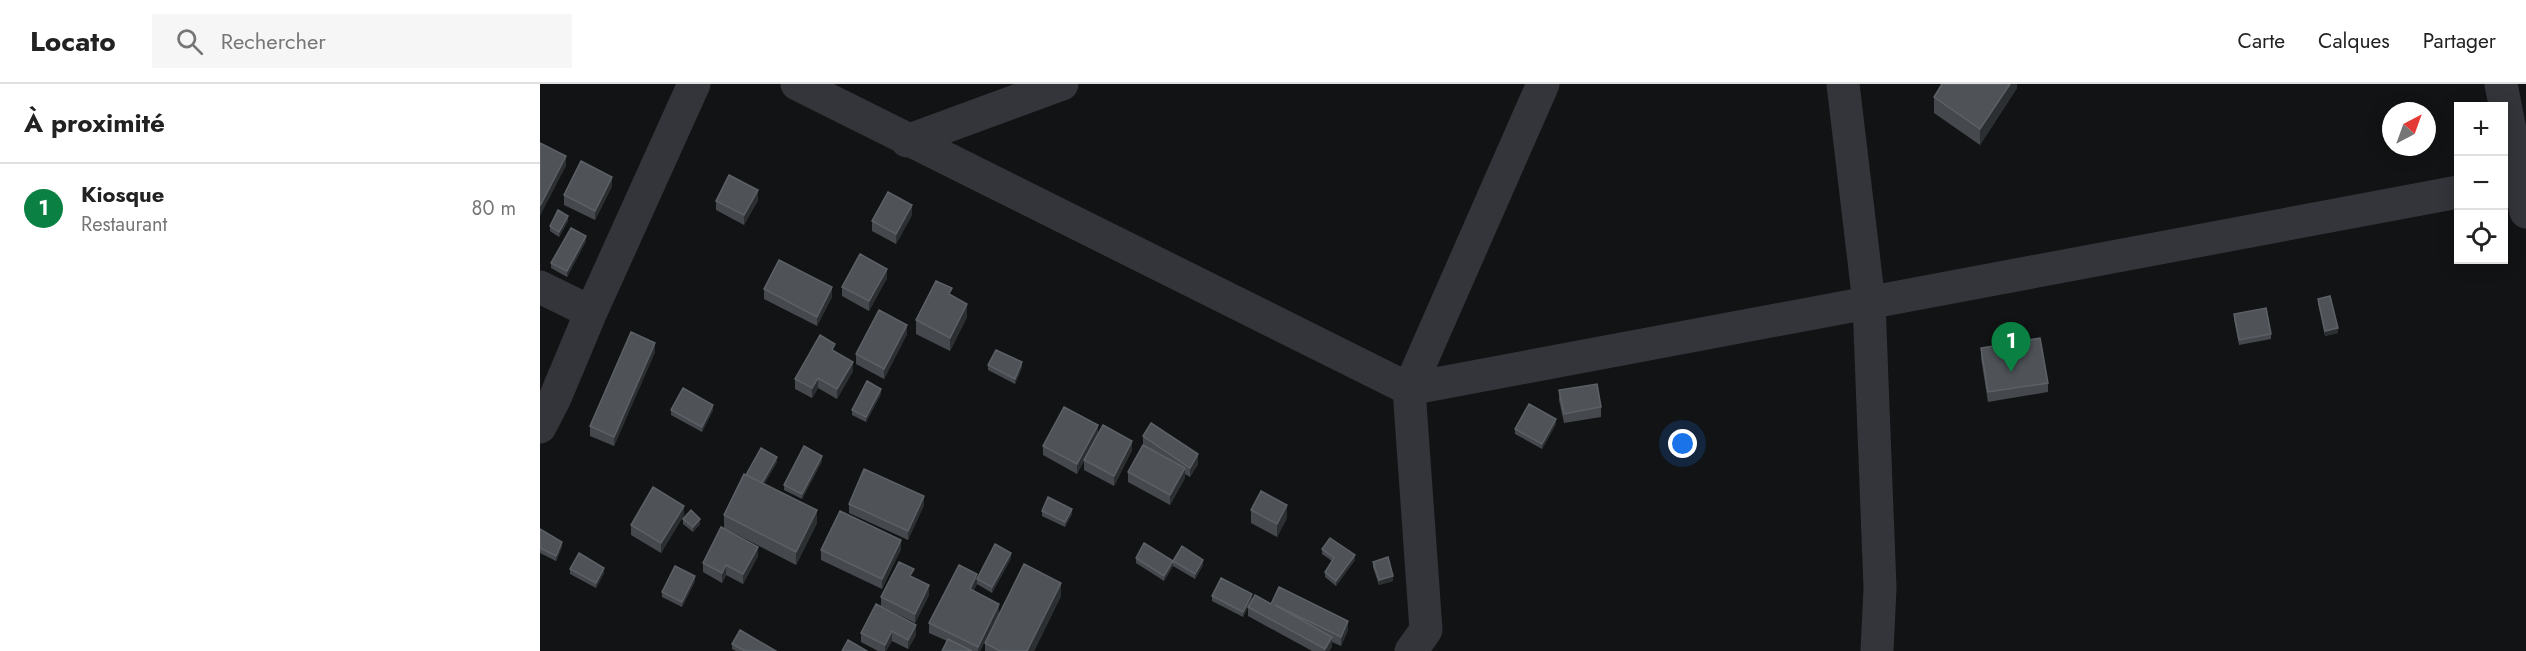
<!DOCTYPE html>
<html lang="fr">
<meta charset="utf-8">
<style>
:root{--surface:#fff;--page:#f6f6f6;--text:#222;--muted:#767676;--line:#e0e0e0;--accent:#0b8043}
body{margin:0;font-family:Jost,sans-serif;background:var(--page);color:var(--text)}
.controls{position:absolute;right:18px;top:18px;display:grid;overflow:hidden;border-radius:0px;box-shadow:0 3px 15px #0003}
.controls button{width:54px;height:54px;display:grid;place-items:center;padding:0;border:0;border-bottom:2px solid var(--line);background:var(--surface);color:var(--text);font:30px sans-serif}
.compass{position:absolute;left:1842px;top:18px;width:54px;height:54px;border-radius:50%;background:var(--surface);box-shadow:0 3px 15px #0003;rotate:41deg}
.you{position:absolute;left:1143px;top:360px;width:21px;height:21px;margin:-15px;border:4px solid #fff;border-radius:50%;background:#1a73e8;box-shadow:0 0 0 9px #1a73e833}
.badge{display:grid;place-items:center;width:39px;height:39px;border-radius:50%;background:var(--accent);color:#fff;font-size:20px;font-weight:700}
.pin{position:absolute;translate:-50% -50px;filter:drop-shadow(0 2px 3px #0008)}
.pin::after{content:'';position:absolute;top:32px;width:21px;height:18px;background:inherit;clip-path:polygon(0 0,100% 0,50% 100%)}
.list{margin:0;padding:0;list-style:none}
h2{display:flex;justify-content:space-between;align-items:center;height:78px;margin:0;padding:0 24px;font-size:26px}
h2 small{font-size:20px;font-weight:400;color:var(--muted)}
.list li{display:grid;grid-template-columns:39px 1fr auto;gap:18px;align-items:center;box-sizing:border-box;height:90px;padding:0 24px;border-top:2px solid var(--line)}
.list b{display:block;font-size:22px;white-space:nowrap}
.list p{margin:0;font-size:20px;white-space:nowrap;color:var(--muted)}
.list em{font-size:20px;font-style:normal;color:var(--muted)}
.icon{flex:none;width:33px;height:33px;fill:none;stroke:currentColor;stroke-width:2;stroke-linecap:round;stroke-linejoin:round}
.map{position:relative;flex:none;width:1986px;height:567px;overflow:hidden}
header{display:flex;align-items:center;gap:36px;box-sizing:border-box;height:84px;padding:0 30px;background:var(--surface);border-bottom:2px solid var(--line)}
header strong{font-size:28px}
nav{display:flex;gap:33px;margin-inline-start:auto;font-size:21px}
.search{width:420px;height:54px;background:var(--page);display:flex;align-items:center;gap:15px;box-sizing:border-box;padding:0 21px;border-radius:0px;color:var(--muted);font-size:22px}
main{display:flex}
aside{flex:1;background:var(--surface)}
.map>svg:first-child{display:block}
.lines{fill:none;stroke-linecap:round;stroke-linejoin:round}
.minor{stroke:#33353a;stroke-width:33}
.wall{fill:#45484d}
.shaded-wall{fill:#2c2f31}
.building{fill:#4f5358;stroke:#5c6167;stroke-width:1.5}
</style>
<header>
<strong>Locato</strong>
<div class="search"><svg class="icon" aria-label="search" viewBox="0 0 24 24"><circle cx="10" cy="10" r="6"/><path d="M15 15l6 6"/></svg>Rechercher</div>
<nav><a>Carte</a><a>Calques</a><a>Partager</a></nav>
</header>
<main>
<aside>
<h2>À proximité<small></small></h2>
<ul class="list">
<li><span class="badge">1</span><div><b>Kiosque</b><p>Restaurant</p></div><em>80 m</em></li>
</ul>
</aside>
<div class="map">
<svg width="1986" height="567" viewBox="0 0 1986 567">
<rect width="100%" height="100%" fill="#121314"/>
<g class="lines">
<path class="minor" d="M 257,0 L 869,305 L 1918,108
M 1303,0 L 1329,219 L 1340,504 L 1337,567
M 1961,0 L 1986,128
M 367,57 L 522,0
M 0,203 L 51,228
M 0,343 L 15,314 L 51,228 L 154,0
M 871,567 L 886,546 L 869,305 L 1003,0"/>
</g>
<path class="wall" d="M 1477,0 L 1477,4 L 1440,61 L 1394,29 L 1394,13 Z
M 72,102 L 55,136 L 24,121 L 24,111 Z
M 218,116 L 204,141 L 176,126 L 176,117 Z
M 372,131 L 356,160 L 332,147 L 332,137 Z
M 28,137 L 19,153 L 10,147 L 10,142 Z
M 46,157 L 27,193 L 11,184 L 11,179 Z
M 347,194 L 329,227 L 302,212 L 302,203 Z
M 224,205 L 292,213 L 277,242 L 224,215 Z
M 412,212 L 427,233 L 410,267 L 376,250 L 376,236 Z
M 1778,215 L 1798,249 L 1785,252 L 1778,220 Z
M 1694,230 L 1731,250 L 1731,255 L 1699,261 L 1694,235 Z
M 367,250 L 344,295 L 316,280 L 316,270 Z
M 1441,264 L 1508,299 L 1508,308 L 1448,318 L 1441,274 Z
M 295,267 L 313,287 L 297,315 L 278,304 L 272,314 L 255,305 L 255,295 Z
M 115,268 L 74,362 L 50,352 L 50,342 Z
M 448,281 L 482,283 L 475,300 L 448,286 Z
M 1019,306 L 1061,323 L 1061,333 L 1024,339 L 1019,316 Z
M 341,310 L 326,338 L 312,331 L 312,326 Z
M 131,326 L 173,326 L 162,348 L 131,331 Z
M 1016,340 L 1002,365 L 975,350 L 975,345 Z
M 558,350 L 592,366 L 574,402 L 544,386 L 544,376 L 551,364 L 537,390 L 503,371 L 503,362 Z
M 603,352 L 658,380 L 650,393 L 645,390 L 645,394 L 630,421 L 588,398 L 588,388 L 603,362 Z
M 282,377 L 262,415 L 244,406 L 244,401 Z
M 237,378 L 224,400 L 277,439 L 256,481 L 184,444 L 184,431 L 206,391 Z
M 309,420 L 384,421 L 368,456 L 309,429 Z
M 711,426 L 747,434 L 737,453 L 711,439 Z
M 502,427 L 532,430 L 525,443 L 502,432 Z
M 144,431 L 121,469 L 91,451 L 91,441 Z
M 143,435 L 160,440 L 153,448 L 143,440 Z
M 0,445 L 22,463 L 16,477 L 0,469 Z
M 361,465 L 342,505 L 281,476 L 281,466 Z
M 782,465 L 815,476 L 796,502 L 785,493 L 785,488 L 792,477 L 782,470 Z
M 218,472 L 203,500 L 186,491 L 182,499 L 163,488 L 163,479 Z
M 471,474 L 452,509 L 437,500 L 433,507 L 459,529 L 440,567 L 402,567 L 407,557 L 389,549 L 389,539 L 437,495 Z
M 596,474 L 633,482 L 624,497 L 596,479 Z
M 633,477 L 663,481 L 655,495 L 633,482 Z
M 833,478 L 853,497 L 839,501 L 833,483 Z
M 30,485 L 64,489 L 56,504 L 30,490 Z
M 374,494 L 389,511 L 375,539 L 341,522 L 341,513 Z
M 155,497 L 142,523 L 122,513 L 122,508 Z
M 521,512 L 494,567 L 445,567 L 445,559 Z
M 672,512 L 712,515 L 731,520 L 808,546 L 801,562 L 792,558 L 792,563 L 789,567 L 772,567 L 708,532 L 708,523 L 703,533 L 672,517 Z
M 336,520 L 376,551 L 368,565 L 352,557 L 346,567 L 338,567 L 321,558 L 321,549 Z
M 192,560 L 236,567 L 196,567 L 192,565 Z"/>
<path class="shaded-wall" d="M 1470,0 L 1477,0 L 1477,4 L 1440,61 L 1440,45 Z
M 26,72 L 26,82 L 0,132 L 0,122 Z
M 72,93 L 72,102 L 55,136 L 55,127 Z
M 218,106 L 218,116 L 204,141 L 204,131 Z
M 372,121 L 372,131 L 356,160 L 356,150 Z
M 28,132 L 28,137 L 19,153 L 19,148 Z
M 46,152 L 46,157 L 27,193 L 27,187 Z
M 347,185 L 347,194 L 329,227 L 329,217 Z
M 292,203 L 292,213 L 277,242 L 277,233 Z
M 427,220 L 427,233 L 410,267 L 410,254 Z
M 367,241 L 367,250 L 344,295 L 344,285 Z
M 1798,244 L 1798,249 L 1785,252 L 1785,247 Z
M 115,259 L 115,268 L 74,362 L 74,353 Z
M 313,278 L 313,287 L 297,315 L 297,305 Z
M 482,278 L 482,283 L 475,300 L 475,295 Z
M 278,294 L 278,304 L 272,314 L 272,304 Z
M 341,305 L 341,310 L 326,338 L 326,333 Z
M 173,321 L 173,326 L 162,348 L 162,343 Z
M 1016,335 L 1016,340 L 1002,365 L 1002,360 Z
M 558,341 L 558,351 L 537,390 L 537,380 Z
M 592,357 L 592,366 L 574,402 L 574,392 Z
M 658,370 L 658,380 L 650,393 L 650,384 Z
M 282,372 L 282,377 L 262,415 L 262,410 Z
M 237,373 L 237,378 L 221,406 L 221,400 Z
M 645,384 L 645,394 L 630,421 L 630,411 Z
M 384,412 L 384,421 L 368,456 L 368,447 Z
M 747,421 L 747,434 L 737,453 L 737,440 Z
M 144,422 L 144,431 L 121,469 L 121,459 Z
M 532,425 L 532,430 L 525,443 L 525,438 Z
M 277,426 L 277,439 L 256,481 L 256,468 Z
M 160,435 L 160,440 L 153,448 L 153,443 Z
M 361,456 L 361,465 L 342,505 L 342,495 Z
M 22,458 L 22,463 L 16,477 L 16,472 Z
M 218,463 L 218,472 L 203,500 L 203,490 Z
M 471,469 L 471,474 L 452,509 L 452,503 Z
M 815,471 L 815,476 L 796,502 L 796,497 Z
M 663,476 L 663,481 L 655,495 L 655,490 Z
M 633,477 L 633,482 L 624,497 L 624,492 Z
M 186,481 L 186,491 L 182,499 L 182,489 Z
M 64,484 L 64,489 L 56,504 L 56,499 Z
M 437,490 L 437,500 L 430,515 L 430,505 Z
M 155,492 L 155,497 L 142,523 L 142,518 Z
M 853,492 L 853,497 L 839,501 L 839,496 Z
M 521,499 L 521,512 L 494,567 L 487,567 Z
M 389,501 L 389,511 L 375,539 L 375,530 Z
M 712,510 L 712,515 L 703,533 L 703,528 Z
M 459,520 L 459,529 L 440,567 L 438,567 L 438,563 Z
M 808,537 L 808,546 L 801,562 L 801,553 Z
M 376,541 L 376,551 L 368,565 L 368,556 Z
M 352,547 L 352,557 L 346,567 L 345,567 L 345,561 Z
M 792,553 L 792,563 L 789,567 L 785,567 L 785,565 Z"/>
<path class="building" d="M 1402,0 L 1470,0 L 1440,45 L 1394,13 Z
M 0,59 L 26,72 L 0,122 Z
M 41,77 L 72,93 L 55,127 L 24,111 Z
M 189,91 L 218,106 L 204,131 L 176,117 Z
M 348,108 L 372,121 L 356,150 L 332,137 Z
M 18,126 L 28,132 L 19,148 L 10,142 Z
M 31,144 L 46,152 L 27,187 L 11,179 Z
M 320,170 L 347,185 L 329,217 L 302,203 Z
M 239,176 L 292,203 L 277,233 L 224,205 Z
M 396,197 L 412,204 L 409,210 L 427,220 L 410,254 L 376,236 Z
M 1790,212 L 1798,244 L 1785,247 L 1778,215 Z
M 1726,224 L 1731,250 L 1699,256 L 1694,230 Z
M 339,226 L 367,241 L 344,285 L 316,270 Z
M 91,248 L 115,259 L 74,353 L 50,342 Z
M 280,251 L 295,260 L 292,266 L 313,278 L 297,305 L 278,294 L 272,304 L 255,295 Z
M 1500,254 L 1508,299 L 1448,308 L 1441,264 Z
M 456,266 L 482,278 L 475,295 L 448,281 Z
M 327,297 L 341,305 L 326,333 L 312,326 Z
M 1057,300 L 1061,323 L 1024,330 L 1019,306 Z
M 143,304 L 173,321 L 162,343 L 131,326 Z
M 989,320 L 1016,335 L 1002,360 L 975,345 Z
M 524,323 L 558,341 L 537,380 L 503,362 Z
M 611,339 L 658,370 L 650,384 L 603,352 Z
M 563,341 L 592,357 L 574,392 L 544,376 Z
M 603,361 L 645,384 L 630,411 L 588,388 Z
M 264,362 L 282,372 L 262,410 L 244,401 Z
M 221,364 L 237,373 L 222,399 L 206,391 Z
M 324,385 L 384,412 L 368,447 L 309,420 Z
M 204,390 L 277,426 L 256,468 L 184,431 Z
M 113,403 L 144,422 L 121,459 L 91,441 Z
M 721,407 L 747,421 L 737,440 L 711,426 Z
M 508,413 L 532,425 L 525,438 L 502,427 Z
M 151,426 L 160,435 L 153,443 L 143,435 Z
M 300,427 L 361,456 L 342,495 L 281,466 Z
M 181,443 L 218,463 L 203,490 L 186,481 L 182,489 L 163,479 Z
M 0,445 L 22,458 L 16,472 L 0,464 Z
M 790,454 L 815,471 L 796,497 L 785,488 L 794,474 L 782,465 Z
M 604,459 L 633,477 L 624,492 L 596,474 Z
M 455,460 L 471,469 L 452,503 L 437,495 Z
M 642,462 L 663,476 L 655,490 L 633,477 Z
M 39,469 L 64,484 L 56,499 L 30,485 Z
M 848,473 L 853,492 L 839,496 L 833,478 Z
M 359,478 L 374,485 L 370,492 L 389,501 L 375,530 L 341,513 Z
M 484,480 L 521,499 L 487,567 L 460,567 L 445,559 Z
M 419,481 L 437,490 L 430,505 L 459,520 L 438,563 L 389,539 Z
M 135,482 L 155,492 L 142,518 L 122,508 Z
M 681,494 L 712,510 L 703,528 L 672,512 Z
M 739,503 L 808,537 L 801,553 L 735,521 L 792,553 L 785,565 L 708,523 L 715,511 L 731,520 Z
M 336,520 L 376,541 L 368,556 L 352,547 L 345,561 L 321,549 Z
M 200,546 L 236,567 L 205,567 L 192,560 Z
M 408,555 L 432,567 L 402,567 Z
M 308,556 L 327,567 L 302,567 Z"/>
</svg>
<div class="controls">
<button>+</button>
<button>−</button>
<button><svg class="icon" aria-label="locate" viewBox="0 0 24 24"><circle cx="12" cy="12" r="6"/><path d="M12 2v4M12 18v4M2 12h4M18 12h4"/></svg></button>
</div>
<svg class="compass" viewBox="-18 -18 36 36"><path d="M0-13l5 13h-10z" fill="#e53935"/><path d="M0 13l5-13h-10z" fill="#767676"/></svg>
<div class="you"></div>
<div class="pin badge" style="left:1471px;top:288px">1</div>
</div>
</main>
